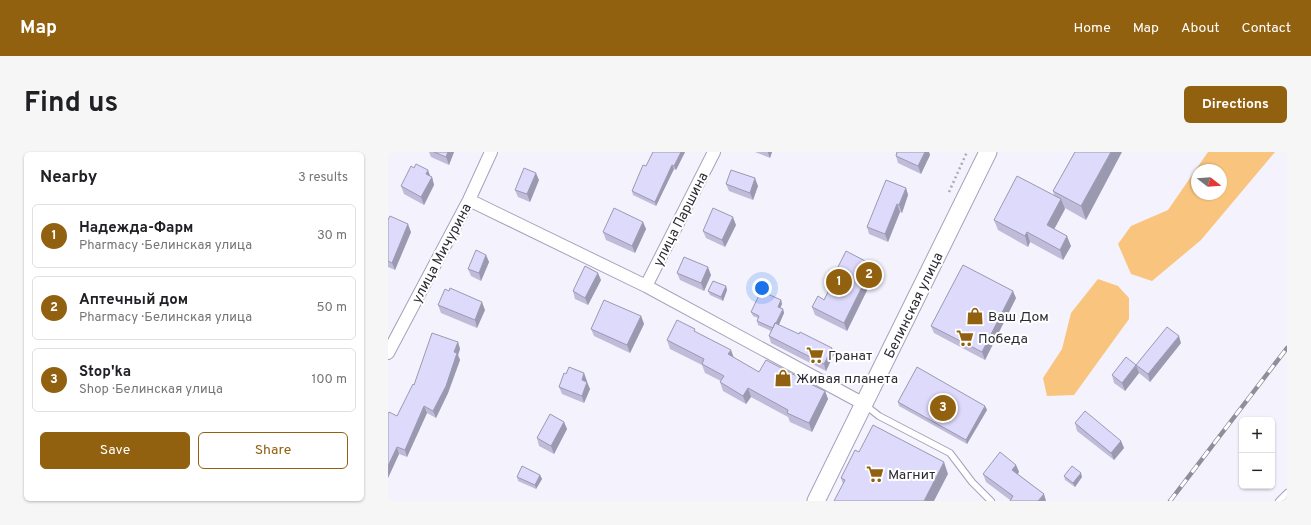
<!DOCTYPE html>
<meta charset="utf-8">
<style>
:root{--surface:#fff;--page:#f6f6f6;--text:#202124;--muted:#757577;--line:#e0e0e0;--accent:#92610f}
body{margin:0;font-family:Overpass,sans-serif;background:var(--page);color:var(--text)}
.controls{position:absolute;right:12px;bottom:12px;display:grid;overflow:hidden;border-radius:6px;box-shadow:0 1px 3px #0004}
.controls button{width:36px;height:36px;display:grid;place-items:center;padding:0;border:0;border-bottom:1px solid var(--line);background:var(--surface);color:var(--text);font:20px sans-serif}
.compass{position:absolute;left:803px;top:12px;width:36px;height:36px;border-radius:50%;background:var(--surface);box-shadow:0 1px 3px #0004;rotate:107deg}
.you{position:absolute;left:374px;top:136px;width:14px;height:14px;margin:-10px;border:3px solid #fff;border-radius:50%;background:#1a73e8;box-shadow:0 0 0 6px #1a73e833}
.badge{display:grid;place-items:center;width:26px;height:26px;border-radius:50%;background:var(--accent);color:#fff;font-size:13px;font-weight:700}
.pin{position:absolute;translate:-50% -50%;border:2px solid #fff;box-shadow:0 1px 4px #0006}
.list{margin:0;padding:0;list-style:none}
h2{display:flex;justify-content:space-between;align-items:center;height:52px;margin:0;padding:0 16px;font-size:17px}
h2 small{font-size:13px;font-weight:400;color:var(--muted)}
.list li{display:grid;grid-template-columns:26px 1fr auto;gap:12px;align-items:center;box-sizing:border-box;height:64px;margin:0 8px 8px;padding:0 8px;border:1px solid var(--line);border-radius:6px}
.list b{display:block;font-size:15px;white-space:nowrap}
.list p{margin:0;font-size:13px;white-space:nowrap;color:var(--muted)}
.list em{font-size:13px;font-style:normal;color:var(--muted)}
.actions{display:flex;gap:8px;padding:12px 16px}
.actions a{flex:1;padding:9px 0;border:1px solid var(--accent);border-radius:6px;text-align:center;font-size:14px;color:var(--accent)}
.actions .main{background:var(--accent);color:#fff}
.map{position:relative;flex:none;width:899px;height:349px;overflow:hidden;border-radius:6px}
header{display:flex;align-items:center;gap:24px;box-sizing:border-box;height:56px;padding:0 20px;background:var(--accent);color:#fff}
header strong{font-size:19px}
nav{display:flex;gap:22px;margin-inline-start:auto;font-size:14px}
.intro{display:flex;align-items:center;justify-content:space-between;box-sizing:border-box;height:96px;padding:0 24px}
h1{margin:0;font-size:28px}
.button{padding:10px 18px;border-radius:6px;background:var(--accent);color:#fff;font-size:14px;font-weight:700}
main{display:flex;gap:24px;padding:0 24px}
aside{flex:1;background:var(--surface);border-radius:6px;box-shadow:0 1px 3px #0004}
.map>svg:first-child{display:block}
.green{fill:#f9c47e;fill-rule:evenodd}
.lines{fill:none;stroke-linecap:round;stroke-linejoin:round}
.service-casing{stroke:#a6a2bc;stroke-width:8}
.minor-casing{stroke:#a6a2bc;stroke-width:14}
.secondary-casing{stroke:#a6a2bc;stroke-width:19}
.path{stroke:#abaab4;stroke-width:2.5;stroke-dasharray:2 3;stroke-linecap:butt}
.service{stroke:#fff;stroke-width:6}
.minor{stroke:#fff;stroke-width:12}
.secondary{stroke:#fff;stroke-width:17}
.rail-casing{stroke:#8f8e99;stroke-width:4.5}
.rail{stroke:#fff;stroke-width:3;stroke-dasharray:9;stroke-linecap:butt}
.wall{fill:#bfbbd9}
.shaded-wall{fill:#9b99b0}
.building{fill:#dedafc;stroke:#9b99b0}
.labels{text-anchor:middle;stroke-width:4;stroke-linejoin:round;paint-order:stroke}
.street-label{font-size:14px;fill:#2c2b35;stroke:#fff}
.poi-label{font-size:14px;fill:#2c2b35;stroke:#fff;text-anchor:start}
</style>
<header>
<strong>Map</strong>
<nav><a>Home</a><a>Map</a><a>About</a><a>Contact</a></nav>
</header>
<div class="intro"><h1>Find us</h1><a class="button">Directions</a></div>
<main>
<aside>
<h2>Nearby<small>3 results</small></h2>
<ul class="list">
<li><span class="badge">1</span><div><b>Надежда-Фарм</b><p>Pharmacy · Белинская улица</p></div><em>30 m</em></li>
<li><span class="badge">2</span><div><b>Аптечный дом</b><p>Pharmacy · Белинская улица</p></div><em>50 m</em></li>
<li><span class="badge">3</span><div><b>Stop'ka</b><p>Shop · Белинская улица</p></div><em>100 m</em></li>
</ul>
<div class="actions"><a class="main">Save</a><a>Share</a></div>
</aside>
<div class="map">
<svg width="899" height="349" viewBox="0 0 899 349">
<rect width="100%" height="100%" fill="#f3f2fd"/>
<path class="green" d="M 820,0 L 887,0 L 813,88 L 764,129 L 743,122 L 730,92 L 743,74 L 780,58 ZM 809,18 L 833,18 L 833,42 L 809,42 Z
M 710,127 L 730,134 L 741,146 L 741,167 L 686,243 L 659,244 L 655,226 L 674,197 L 683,161 Z"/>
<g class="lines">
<g class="service-casing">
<path id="service" d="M 477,253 L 491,264 L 562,301 L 584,330 L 603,349
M 891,349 L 899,341"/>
</g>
<g class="minor-casing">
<path id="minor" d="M 81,48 L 258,134 L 476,252
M 258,134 L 326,0
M 0,201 L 81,48 L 103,0"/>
</g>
<g class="secondary-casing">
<path id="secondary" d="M 428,349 L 600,0"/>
</g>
<path class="path" d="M 561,40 L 579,0"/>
<use href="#service" class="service"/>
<use href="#minor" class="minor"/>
<use href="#secondary" class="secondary"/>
<g class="rail-casing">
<path id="rail" d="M 782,349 L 899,196"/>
</g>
<use href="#rail" class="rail"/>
</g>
<path class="wall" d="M 41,0 L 66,0 L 61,13 L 43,5 Z
M 265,0 L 297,0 L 288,18 L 286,17 L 268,54 L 245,43 L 244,39 L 258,14 Z
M 367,0 L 384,0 L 382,6 Z
M 509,0 L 541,0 L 542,3 L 533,22 L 510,11 L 508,4 Z
M 687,0 L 698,68 L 677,56 L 677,57 L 666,77 L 683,94 L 675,108 L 642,90 L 640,95 L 610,78 L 606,68 L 666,43 L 665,39 Z
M 42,25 L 44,25 L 46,33 L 36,53 L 16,42 L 13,34 Z
M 151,28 L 142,50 L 130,45 L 127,38 Z
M 338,32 L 370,34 L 365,48 L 341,39 Z
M 518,36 L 520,43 L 514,61 L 512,60 L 500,90 L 481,82 L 479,75 Z
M 0,68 L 23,80 L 7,118 L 0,115 Z
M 255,70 L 258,77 L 247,101 L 218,88 L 215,80 Z
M 348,73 L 337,95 L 318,86 L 315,79 Z
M 98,103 L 101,110 L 93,129 L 83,124 L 80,117 Z
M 485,113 L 488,120 L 459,179 L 427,163 L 424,155 L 436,148 L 446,128 L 445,125 Z
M 289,121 L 323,123 L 316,139 L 292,128 Z
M 213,128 L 200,153 L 187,147 L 185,139 Z
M 338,134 L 339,138 L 335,149 L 322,143 L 320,139 Z
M 628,146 L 597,208 L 546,181 L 543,174 Z
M 393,148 L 394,152 L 392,156 L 395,157 L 396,161 L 391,173 L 446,202 L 438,219 L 383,191 L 381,184 L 383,179 L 370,173 L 369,169 L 370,166 L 365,164 L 363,160 Z
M 50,153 L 97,158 L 89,176 L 53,161 Z
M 253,164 L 256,172 L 242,201 L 206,184 L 203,177 Z
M 308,180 L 345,206 L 371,220 L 414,227 L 415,228 L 437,239 L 440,247 L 424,280 L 402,270 L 400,265 L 363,245 L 358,252 L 335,239 L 332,230 L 333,229 L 317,221 L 314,213 L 282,197 L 279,188 Z
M 70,190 L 72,197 L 70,203 L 72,208 L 60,241 L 48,266 L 39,261 L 19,305 L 11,302 L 0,326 L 0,262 L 9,264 L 26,233 Z
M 793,191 L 762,230 L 751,221 L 737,239 L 726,231 L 724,223 L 748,213 Z
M 199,229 L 199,230 L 202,237 L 196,251 L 174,242 L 171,235 Z
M 510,250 L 597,254 L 599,258 L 579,292 L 511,254 Z
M 176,270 L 179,277 L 166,302 L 151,294 L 149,286 Z
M 687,271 L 733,289 L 736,296 L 726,308 L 689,279 Z
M 471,300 L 560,322 L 455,332 L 453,326 Z
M 628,313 L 631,320 L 630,322 L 656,342 L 622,348 L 598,330 L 595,322 Z
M 152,323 L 154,327 L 148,337 L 130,329 L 129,325 Z
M 676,324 L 694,325 L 687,335 L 677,328 Z"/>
<path class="shaded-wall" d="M 60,0 L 66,0 L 61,13 L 58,5 Z
M 293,0 L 297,0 L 288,18 L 286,14 Z
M 380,0 L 384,0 L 382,6 L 380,1 Z
M 537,0 L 541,0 L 542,3 L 533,22 L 530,14 Z
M 723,0 L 734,0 L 698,68 L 693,54 Z
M 284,13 L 286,17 L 268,54 L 267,50 Z
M 40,18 L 43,26 L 38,22 Z
M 148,21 L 151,28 L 142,50 L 139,42 Z
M 44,25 L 46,33 L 36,53 L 33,45 Z
M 367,26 L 370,34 L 365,48 L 362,41 Z
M 518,36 L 520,43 L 514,61 L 511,53 Z
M 673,47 L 677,57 L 663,83 L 659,73 Z
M 509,52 L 512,60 L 500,90 L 497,82 Z
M 345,65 L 348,73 L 337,95 L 334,88 Z
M 255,70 L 258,77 L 247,101 L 244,94 Z
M 20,72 L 23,80 L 7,118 L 4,111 Z
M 639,80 L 642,90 L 640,95 L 637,84 Z
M 679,84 L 683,94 L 675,108 L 672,98 Z
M 98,103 L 101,110 L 93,129 L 91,121 Z
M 485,113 L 488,120 L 459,179 L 456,171 Z
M 320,115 L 323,123 L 316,139 L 313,131 Z
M 210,121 L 213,128 L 200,153 L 197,146 Z
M 338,134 L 339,138 L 335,149 L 333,145 Z
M 625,139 L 628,146 L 597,208 L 594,200 Z
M 393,148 L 394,152 L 391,159 L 390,155 Z
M 94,150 L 97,158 L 89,176 L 87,168 Z
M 395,157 L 396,161 L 387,181 L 386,177 Z
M 253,164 L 256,172 L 242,201 L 239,193 Z
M 791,184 L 793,191 L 762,230 L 760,222 Z
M 70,190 L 72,197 L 70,203 L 72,208 L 60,241 L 48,266 L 45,259 Z
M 444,196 L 446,202 L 438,219 L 436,212 Z
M 343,198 L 346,206 L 340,202 Z
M 748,213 L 751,221 L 737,239 L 734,231 Z
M 196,221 L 199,229 L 197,235 L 194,228 Z
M 199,230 L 202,237 L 196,251 L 194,244 Z
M 360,236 L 363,245 L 358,252 L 355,244 Z
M 437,239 L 440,247 L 424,280 L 421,271 Z
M 36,254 L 39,261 L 19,305 L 17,298 Z
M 597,254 L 599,258 L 579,292 L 578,288 Z
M 176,270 L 179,277 L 166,302 L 163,294 Z
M 733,289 L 736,296 L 726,308 L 723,301 Z
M 9,295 L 11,302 L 0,326 L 0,314 Z
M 556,310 L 560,322 L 546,349 L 536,349 Z
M 628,313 L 631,320 L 627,325 L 624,318 Z
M 693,321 L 694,325 L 687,335 L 685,331 Z
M 152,323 L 154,327 L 148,337 L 147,333 Z
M 656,342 L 658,349 L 650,349 Z"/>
<path class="building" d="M 46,0 L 60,0 L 58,5 Z
M 265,0 L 293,0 L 286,14 L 284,13 L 267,50 L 244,39 L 255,13 L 258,14 Z
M 509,0 L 537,0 L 530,14 L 508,4 Z
M 687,0 L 723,0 L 693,54 L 665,39 Z
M 28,12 L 40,18 L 38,22 L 44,25 L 33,45 L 13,34 L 23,14 L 26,16 Z
M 136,16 L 148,21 L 139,42 L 127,38 Z
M 343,18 L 367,26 L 362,41 L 338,32 Z
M 629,24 L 673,47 L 659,73 L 679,84 L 672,98 L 639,80 L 637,84 L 606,68 Z
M 498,28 L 518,36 L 511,53 L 509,52 L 497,82 L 479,75 Z
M 226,56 L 255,70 L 244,94 L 215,80 Z
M 325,56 L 345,65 L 334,88 L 315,79 Z
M 2,64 L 20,72 L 4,111 L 0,109 L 0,68 Z
M 88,98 L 98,103 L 91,121 L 80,117 Z
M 458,99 L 485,113 L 456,171 L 424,155 L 430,144 L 436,148 L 447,126 L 445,125 Z
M 296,105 L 320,115 L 313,131 L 289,121 Z
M 575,113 L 625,139 L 594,200 L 543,174 Z
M 197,114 L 210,121 L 197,146 L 185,139 Z
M 325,129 L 338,134 L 333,145 L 320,139 Z
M 62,136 L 94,150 L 87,168 L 50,153 L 57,137 L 61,139 Z
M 373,139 L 393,148 L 390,155 L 395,157 L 388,171 L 387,171 L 385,176 L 369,169 L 371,164 L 363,160 Z
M 216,148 L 253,164 L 239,193 L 203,177 Z
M 289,168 L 307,177 L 306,179 L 343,198 L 340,202 L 371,220 L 378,208 L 414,227 L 414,228 L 437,239 L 421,271 L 399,261 L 400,258 L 360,236 L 355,244 L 332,230 L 336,224 L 314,212 L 316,207 L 279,188 Z
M 387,171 L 411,182 L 412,180 L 444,196 L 436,212 L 381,184 Z
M 779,175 L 791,184 L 760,222 L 748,213 Z
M 44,181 L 70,190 L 66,200 L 69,201 L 58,234 L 45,259 L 36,254 L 17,298 L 9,295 L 0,314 L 0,262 L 1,260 L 9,264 L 25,232 L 26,233 Z
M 738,205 L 748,213 L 734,231 L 724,223 Z
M 181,215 L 196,221 L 194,228 L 199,230 L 194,244 L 171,235 L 176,221 L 178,222 Z
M 529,215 L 597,254 L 578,288 L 510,250 Z
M 697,259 L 733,289 L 723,301 L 687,271 Z
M 162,262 L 176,270 L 163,294 L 149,286 Z
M 485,273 L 556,310 L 536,349 L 446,349 L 457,328 L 453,326 L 467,298 L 471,300 Z
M 612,300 L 628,313 L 624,318 L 656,342 L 650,349 L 622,349 L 625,344 L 595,322 Z
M 134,314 L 152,323 L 147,333 L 129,325 Z
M 684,314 L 693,321 L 685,331 L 676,324 Z"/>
<defs>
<g id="shop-bare" transform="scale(1.38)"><path d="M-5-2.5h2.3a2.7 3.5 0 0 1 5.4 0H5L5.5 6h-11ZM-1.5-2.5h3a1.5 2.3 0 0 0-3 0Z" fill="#92610f" stroke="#fff" stroke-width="2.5" paint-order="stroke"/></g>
<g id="supermarket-bare" transform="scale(1.38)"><path d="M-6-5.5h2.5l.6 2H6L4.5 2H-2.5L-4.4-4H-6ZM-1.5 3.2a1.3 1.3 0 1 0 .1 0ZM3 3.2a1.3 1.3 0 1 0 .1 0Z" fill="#92610f" stroke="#fff" stroke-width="2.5" paint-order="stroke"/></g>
</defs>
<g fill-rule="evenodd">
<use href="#shop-bare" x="587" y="164"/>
<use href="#supermarket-bare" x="577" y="186"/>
<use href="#supermarket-bare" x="427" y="203"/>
<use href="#shop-bare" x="395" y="226"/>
<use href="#supermarket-bare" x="487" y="322"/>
</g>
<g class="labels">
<g class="street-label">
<text transform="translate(292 67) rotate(-63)" y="5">улица Паршина</text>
<text transform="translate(53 101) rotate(-62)" y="5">улица Мичурина</text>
<text transform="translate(525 153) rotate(-64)" y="5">Белинская улица</text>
</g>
<g class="poi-label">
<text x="600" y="169">Ваш Дом</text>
<text x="590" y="191">Победа</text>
<text x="440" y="208">Гранат</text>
<text x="408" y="231">Живая планета</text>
<text x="500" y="327">Магнит</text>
</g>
</g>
</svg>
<div class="controls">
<button>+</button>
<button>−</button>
</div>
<svg class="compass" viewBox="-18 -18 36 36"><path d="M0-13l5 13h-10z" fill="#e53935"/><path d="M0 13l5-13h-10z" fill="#757577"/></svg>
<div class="you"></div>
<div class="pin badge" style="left:451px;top:130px">1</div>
<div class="pin badge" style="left:481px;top:123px">2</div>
<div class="pin badge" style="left:555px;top:256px">3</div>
</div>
</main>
